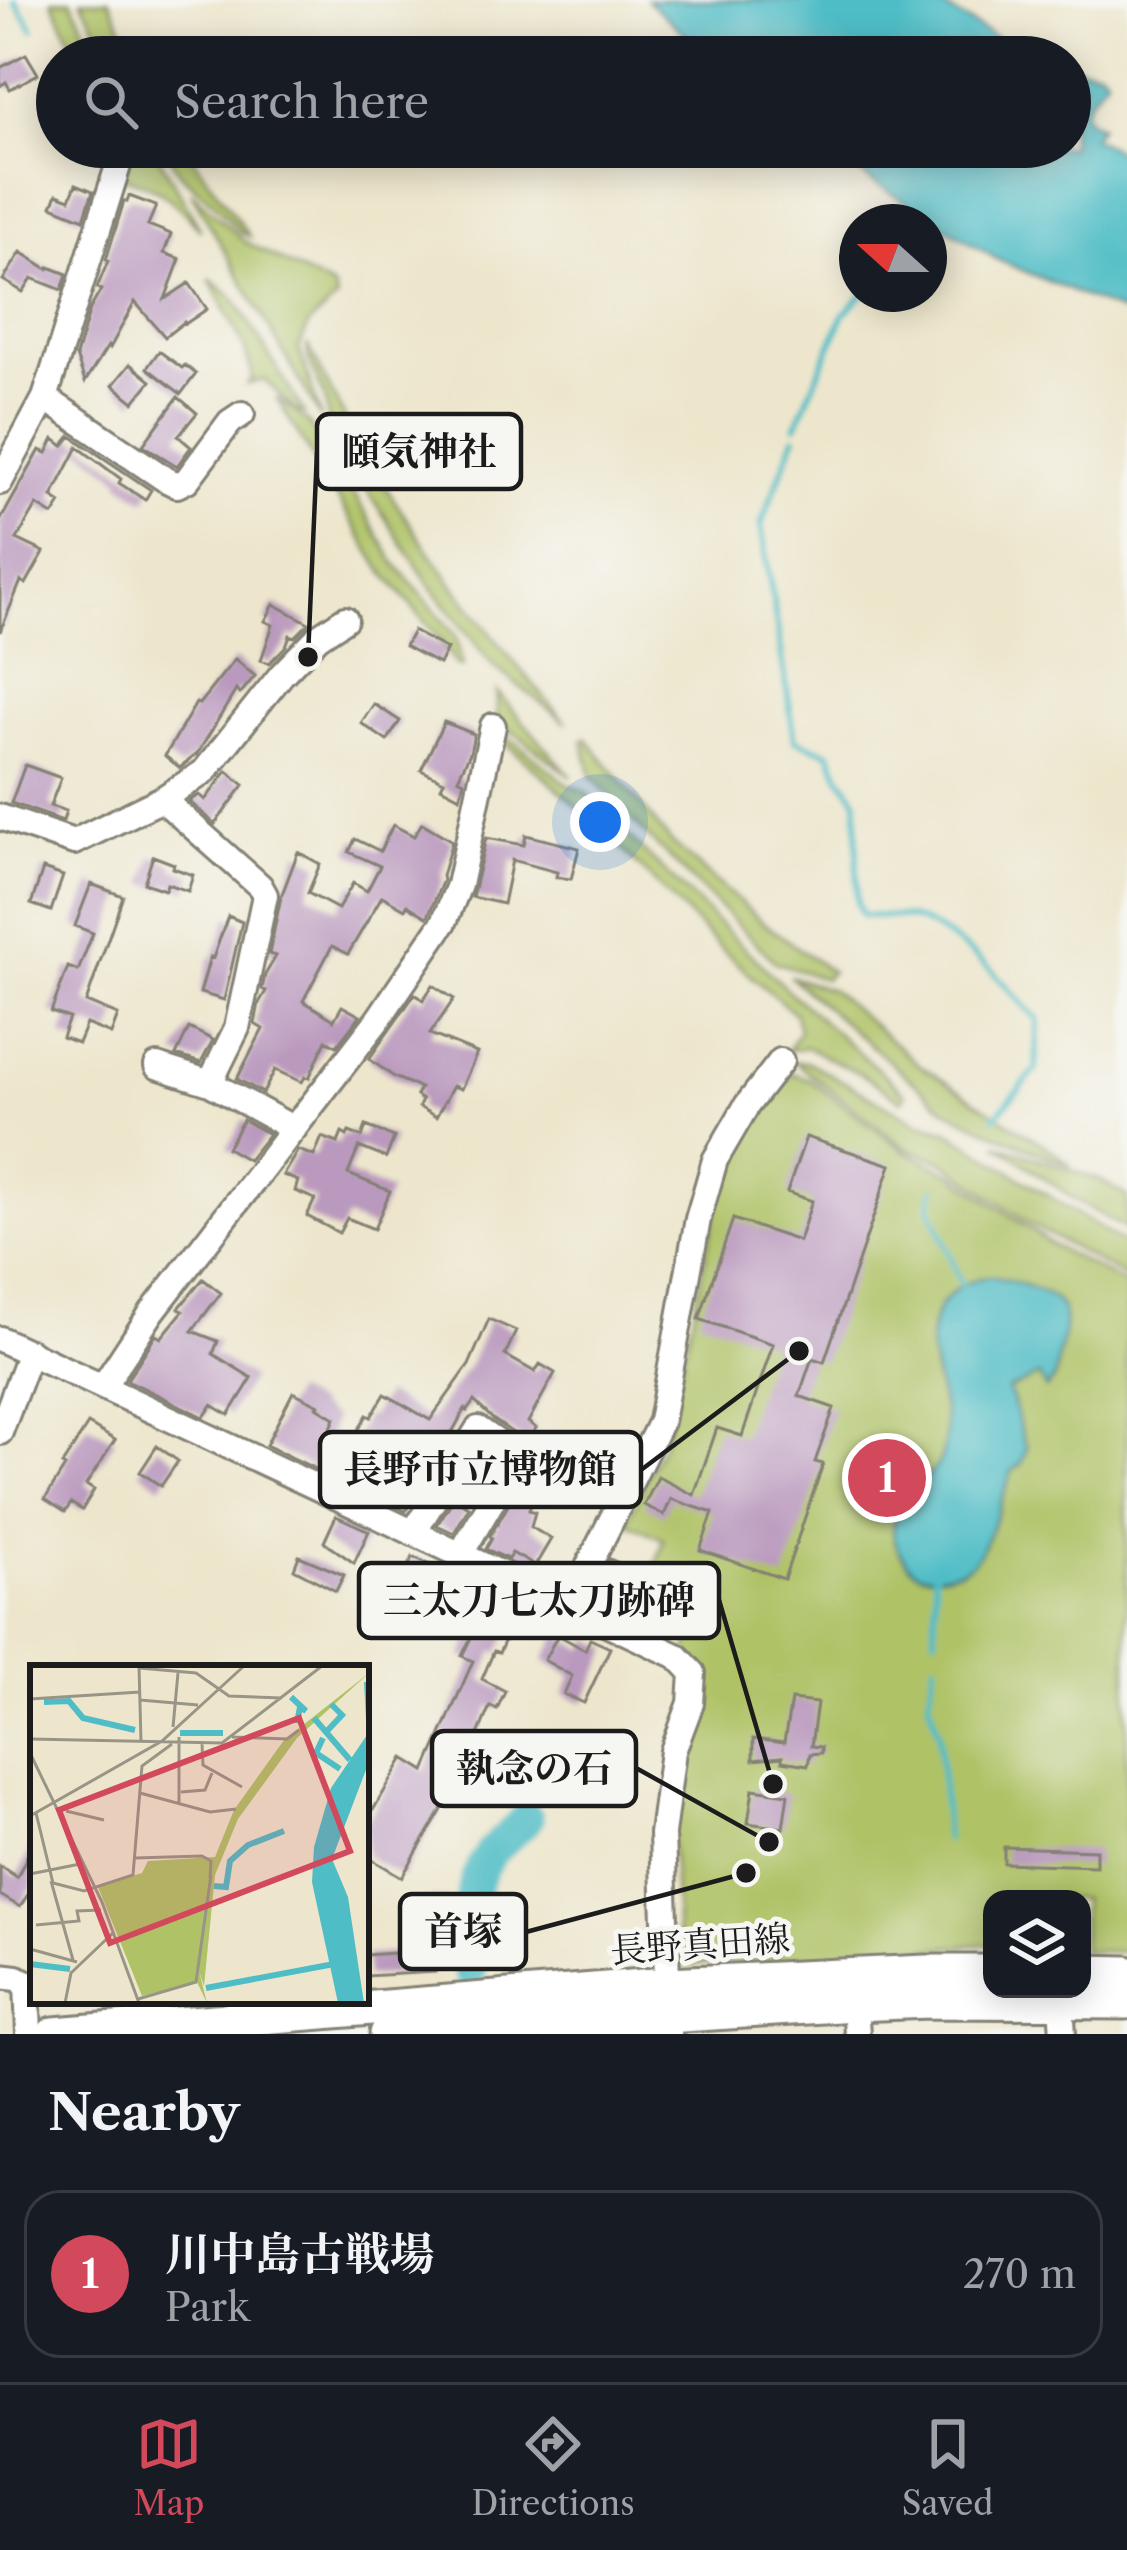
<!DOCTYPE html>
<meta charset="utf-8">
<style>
:root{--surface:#171b24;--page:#20242c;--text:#f1f3f6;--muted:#9ea1a6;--line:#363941;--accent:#d1495b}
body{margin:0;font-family:"Libre Caslon Text","Noto Serif JP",serif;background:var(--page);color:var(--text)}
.controls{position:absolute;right:36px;bottom:36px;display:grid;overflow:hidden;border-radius:24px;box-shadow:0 6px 30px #0003}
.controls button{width:108px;height:108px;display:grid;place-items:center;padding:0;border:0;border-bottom:3px solid var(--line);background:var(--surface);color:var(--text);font:60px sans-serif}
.compass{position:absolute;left:839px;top:204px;width:108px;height:108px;border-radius:50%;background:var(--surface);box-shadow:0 6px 30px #0003;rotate:291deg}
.you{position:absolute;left:600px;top:822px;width:42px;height:42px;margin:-30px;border:9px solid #fff;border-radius:50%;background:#1a73e8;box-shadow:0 0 0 18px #1a73e833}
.badge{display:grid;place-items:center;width:78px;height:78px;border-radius:50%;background:var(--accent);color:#fff;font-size:39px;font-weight:700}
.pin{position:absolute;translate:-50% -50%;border:6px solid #fff;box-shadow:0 3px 12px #0006}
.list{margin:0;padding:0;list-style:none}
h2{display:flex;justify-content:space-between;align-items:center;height:156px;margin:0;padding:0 48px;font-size:51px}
h2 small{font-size:39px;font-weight:400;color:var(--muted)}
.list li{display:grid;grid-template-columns:78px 1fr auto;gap:36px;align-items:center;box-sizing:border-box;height:168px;margin:0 24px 24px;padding:0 24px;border:3px solid var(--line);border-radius:36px}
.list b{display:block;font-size:45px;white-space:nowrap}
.list p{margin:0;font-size:39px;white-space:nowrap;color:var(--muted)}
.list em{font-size:39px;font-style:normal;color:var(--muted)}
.icon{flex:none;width:66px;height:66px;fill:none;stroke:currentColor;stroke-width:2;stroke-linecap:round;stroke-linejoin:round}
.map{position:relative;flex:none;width:1127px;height:2034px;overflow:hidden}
.search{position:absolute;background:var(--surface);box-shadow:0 6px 30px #0003;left:36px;right:36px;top:36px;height:132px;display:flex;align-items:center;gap:30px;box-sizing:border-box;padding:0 42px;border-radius:66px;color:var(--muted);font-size:45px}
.sheet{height:348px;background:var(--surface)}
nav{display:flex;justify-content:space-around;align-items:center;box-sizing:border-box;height:168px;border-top:3px solid var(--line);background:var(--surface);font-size:33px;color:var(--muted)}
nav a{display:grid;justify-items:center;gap:6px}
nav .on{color:var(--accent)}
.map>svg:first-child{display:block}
.green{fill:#afc266;stroke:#666f41;stroke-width:3}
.water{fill:#4fbdc6;stroke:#366c71;stroke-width:3}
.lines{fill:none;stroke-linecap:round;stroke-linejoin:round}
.stream{stroke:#4fbdc6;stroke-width:6}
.river{stroke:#4fbdc6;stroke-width:33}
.building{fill:#ba99be}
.minor-casing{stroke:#848174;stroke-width:30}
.major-casing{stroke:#848174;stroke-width:39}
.minor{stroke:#fff;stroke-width:24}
.major{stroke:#fff;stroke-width:33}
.labels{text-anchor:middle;stroke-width:10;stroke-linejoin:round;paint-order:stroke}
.street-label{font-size:36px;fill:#1c1c1c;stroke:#f6f6f2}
.inset-river{fill:none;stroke:#4fbdc6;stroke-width:6}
.inset-road{fill:none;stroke:#999586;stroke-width:3}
.view{fill:#d1495b;fill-opacity:0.15;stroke:#d1495b;stroke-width:6}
.inset-edge{fill:none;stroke:#1c1c1c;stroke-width:6}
.leader{fill:none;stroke:#1c1c1c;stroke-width:4.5}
.callout-dot{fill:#1c1c1c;stroke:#f6f6f2;stroke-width:4.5}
.callout{fill:#f6f6f2;stroke:#1c1c1c;stroke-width:4.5}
.callout-label{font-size:39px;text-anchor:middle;font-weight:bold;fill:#1c1c1c}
</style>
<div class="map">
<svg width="1127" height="2034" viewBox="0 0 1127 2034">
<rect width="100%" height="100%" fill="#f6f6f2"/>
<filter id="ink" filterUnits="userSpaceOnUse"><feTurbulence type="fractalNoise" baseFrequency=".00833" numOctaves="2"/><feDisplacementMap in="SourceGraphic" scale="24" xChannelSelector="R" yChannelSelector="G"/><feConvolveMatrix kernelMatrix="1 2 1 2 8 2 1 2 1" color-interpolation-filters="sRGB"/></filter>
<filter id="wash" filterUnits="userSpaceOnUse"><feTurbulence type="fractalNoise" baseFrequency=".004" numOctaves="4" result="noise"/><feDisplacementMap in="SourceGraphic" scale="48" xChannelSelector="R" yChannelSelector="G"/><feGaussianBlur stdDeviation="2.7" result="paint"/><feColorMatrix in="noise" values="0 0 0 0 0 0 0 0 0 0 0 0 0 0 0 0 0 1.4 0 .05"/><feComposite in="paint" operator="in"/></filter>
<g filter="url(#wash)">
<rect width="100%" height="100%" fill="#ede6cc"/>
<path class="green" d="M 52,0 L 71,0 L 85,27 L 85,49 L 88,57 L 79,57 Z
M 81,0 L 109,0 L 137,57 L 112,57 Z
M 129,147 L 153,147 L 201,230 C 171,199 164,188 121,176 Z
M 163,147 L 185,147 L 249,236 L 240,232 L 213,202 L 180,174 Z
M 191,192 L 244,241 L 333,288 L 337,299 L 309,324 L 299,348 L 321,418 Z
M 210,279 L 235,299 L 304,413 L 295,410 L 264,380 L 248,384 L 253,377 L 244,347 Z
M 307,344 C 326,379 342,416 363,450 C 421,548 491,638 567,723 L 493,666 L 431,587 L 331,435 L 325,398 L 309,360 Z
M 276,398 L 307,421 L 334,460 L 395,563 L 456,636 L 463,667 L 457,666 L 440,640 L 381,569 Z
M 497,692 L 572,777 L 521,737 L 497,723 Z
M 501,734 L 518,744 L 567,784 L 583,790 L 608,812 L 629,837 L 795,997 L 903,1091 L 906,1095 L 902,1101 L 863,1075 L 806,1047 L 787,1051 L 799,1031 L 795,1014 C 762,985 728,957 698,926 C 634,861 571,797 500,739 Z
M 586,738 L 671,842 L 762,922 L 831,972 L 824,979 L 775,962 L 652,841 L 592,777 L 583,740 Z
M 789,976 L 832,990 L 921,1066 L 1058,1154 L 1071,1166 L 991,1132 L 944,1108 Z
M 795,1062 L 808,1062 L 917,1122 L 948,1131 L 1127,1246 L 1127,1278 L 1030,1224 L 944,1162 L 906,1148 Z
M 793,1073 L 809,1079 L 905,1151 L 954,1175 L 1052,1245 L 1127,1285 L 1127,1952 L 1082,1951 L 1082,1899 L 992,1899 L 992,1944 L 679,1966 L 670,1821 L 678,1771 L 696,1730 L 706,1682 L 687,1652 L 700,1598 L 651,1578 L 664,1540 L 627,1522 L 666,1435 L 726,1164 L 762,1098 Z
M 997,1144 L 1100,1180 L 1127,1196 L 1127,1230 L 1075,1200 Z"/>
<path class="water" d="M 647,0 L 931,0 L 993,36 L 1012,52 L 1027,57 L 710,57 Z
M 1070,65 L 1101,70 L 1106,77 C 1099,91 1087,97 1084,113 L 1089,121 L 1100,126 L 1092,137 L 1127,156 L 1127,315 L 998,260 L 864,176 L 825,147 L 1070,147 Z
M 991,1276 C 1009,1280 1051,1290 1061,1307 C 1068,1319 1062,1342 1059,1354 C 1056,1369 1058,1376 1046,1389 L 1039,1376 L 1008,1390 C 1019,1412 1016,1426 1027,1448 L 1022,1463 L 1012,1472 C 1002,1496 989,1547 971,1564 C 964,1570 954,1572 945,1574 C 933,1577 921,1576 911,1567 C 901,1558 892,1539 893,1526 C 894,1495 936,1481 943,1452 C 956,1398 908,1349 944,1301 C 957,1285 971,1279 991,1276 Z"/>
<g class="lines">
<path class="stream" d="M 15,0 L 33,29
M 796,426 L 844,314 L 863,294
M 795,437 L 761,525 L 795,740 L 830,753 L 839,775 L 857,800 L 857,903 L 862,915 C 878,918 895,915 910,918 C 932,922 983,960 998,977 C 1012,991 1023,1006 1038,1019 L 1036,1070 L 994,1118
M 934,1189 L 930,1207 L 963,1288
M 935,1569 L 935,1637
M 935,1663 L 929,1700 L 939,1734 L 946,1839"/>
<path class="river" d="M 490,1854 C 501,1840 516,1832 527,1818
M 469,1925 C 469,1901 474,1880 486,1860
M 469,1931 L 470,1971"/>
</g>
<g id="blocks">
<path class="building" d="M 26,54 L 38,74 L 10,89 L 6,82 L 0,86 L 0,68 Z
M 76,184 L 93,191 L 84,219 L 52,206 L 57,194 L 70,199 Z
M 129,196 L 156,206 L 148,225 L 171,234 L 164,253 L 180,259 L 165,299 L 189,283 L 207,309 L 185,324 L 184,322 L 165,337 L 135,302 L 110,348 L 108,346 L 85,382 L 76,356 L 90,309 L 101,290 L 97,288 L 108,261 L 106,260 L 124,201 L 127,202 Z
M 21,252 L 48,269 L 49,267 L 67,274 L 62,290 L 32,278 L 23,292 L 3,280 Z
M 159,351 L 182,368 L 185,365 L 196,374 L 181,394 L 147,368 Z
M 130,364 L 151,381 L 134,402 L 113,385 Z
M 178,397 L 197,413 L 178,436 L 191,447 L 177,466 L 143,445 Z
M 71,436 L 151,490 L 145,500 L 119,483 L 121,479 L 78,447 L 52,497 L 61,503 L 53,515 L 37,505 L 17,539 L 44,552 L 26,584 L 21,581 L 0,632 L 0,521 L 40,450 L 47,453 L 54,439 L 63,446 Z
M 274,604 L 309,623 L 295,637 L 290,635 L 286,646 L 269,663 L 261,660 L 273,625 L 265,621 Z
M 413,631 L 447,649 L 439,664 L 405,646 Z
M 235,659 L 255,676 L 240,694 L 236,690 L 198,753 L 180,768 L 165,756 L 196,703 L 199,704 Z
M 374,704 L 400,721 L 387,741 L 361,723 Z
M 444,722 L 474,734 L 470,753 L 458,778 L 464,781 L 460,797 L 441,787 L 444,781 L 421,770 Z
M 25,765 L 61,778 L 50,806 L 66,811 L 63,821 L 11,803 Z
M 227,771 L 244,785 L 215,824 L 189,801 L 199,795 L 205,800 Z
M 422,823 L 452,841 L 442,876 L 443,880 L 429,914 L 427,917 L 407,905 L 405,909 L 382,896 L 348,954 L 332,946 L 303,1001 L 334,1020 L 342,1006 L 360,1016 L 337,1046 L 326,1040 L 309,1078 L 305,1077 L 302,1082 L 275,1070 L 263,1093 L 237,1079 L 263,1029 L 255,1024 L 259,1003 L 266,991 L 262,989 L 265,975 L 276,956 L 269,954 L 281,897 L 298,852 L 320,864 L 308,893 L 338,909 L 353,883 L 367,891 L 380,866 L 349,852 L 355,839 L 380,851 L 393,825 L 414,836 Z
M 526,835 L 579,848 L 571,879 L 556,877 L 557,872 L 512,860 L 503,904 L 472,897 L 486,838 L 524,845 Z
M 153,856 L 174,864 L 173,868 L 193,875 L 188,891 L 167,884 L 165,890 L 144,883 Z
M 43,869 L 63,876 L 51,911 L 31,904 Z
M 91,884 L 123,896 L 86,1002 L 118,1015 L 111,1034 L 86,1024 L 78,1043 L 62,1037 L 69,1018 L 51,1012 L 68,967 L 78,971 L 93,933 L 75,926 Z
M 228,916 L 242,922 L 224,1000 L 200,993 L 210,957 L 213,958 Z
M 433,985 L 454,999 L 430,1034 L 477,1053 L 461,1089 L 453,1086 L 436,1117 L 419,1107 L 422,1100 L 416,1096 L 420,1088 L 394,1077 L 369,1059 L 415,994 L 423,1000 Z
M 189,1028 L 213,1040 L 201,1063 L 176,1055 Z
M 243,1120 L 269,1134 L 248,1160 L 227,1148 Z
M 366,1126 L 394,1137 L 386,1158 L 359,1147 L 348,1174 L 390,1191 L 374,1229 L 347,1218 L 339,1233 L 307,1216 L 315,1199 L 295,1191 L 298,1181 L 283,1175 L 298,1150 L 314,1156 L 322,1137 L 338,1143 L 342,1133 L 347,1136 L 349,1132 L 362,1137 Z
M 806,1137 L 891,1165 L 824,1362 L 812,1358 L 799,1396 L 834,1408 L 815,1462 L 823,1464 L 784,1579 L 700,1550 L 713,1513 L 671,1499 L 664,1515 L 644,1505 L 658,1477 L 694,1495 L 717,1428 L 742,1436 L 773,1344 L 699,1319 L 733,1219 L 799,1241 L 812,1201 L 787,1192 Z
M 203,1279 L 221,1293 L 192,1331 L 218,1341 L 213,1354 L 252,1378 L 229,1415 L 212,1405 L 204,1417 L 127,1380 L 156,1335 L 161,1338 L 183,1311 L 179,1308 Z
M 489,1319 L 516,1331 L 505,1355 L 535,1372 L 540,1364 L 555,1373 L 528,1422 L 536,1428 L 526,1442 L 494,1420 L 474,1401 L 467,1411 L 465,1409 L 444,1447 L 447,1448 L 416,1498 L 413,1496 L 406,1511 L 378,1498 L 381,1490 L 391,1493 L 406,1462 L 381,1449 L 379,1453 L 354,1438 L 367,1415 L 371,1417 L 385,1394 L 430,1420 L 469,1365 Z
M 293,1392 L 319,1405 L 317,1407 L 335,1418 L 321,1453 L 327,1456 L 320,1471 L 266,1445 Z
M 88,1424 L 115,1440 L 86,1485 L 94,1490 L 82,1510 L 71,1503 L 65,1512 L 45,1499 L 65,1467 L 62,1465 Z
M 157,1446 L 178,1461 L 161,1486 L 140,1472 Z
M 483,1452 L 496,1462 L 487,1477 L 478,1473 L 460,1502 L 469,1507 L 454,1533 L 437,1525 Z
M 532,1465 L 543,1469 L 529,1510 L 535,1512 L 531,1527 L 551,1539 L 535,1566 L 512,1553 L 508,1559 L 486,1549 L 492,1538 L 490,1536 Z
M 336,1516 L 369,1531 L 354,1563 L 324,1542 Z
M 299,1556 L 344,1575 L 336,1591 L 294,1569 Z
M 413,1557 L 438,1568 L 407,1637 L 380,1625 L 390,1599 L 394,1599 Z
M 610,1559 L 648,1576 L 638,1596 L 621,1588 L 612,1606 L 592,1596 Z
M 493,1592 L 521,1604 L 516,1616 L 521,1618 L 513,1635 L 508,1633 L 499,1653 L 494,1651 L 482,1679 L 505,1691 L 497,1709 L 490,1706 L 475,1742 L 490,1749 L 478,1776 L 465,1771 L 402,1877 L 366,1856 L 366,1822 L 404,1758 L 425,1771 L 473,1661 L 462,1656 Z
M 558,1635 L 585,1650 L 590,1639 L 610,1648 L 584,1703 L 564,1694 L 572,1676 L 544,1660 Z
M 791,1700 L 817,1703 L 811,1746 L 821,1747 L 821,1753 L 810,1754 L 808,1765 L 782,1761 L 782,1757 L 753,1760 L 753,1739 L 784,1743 Z
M 753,1789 L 788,1794 L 783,1828 L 748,1823 Z
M 33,1844 L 33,1886 L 20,1907 L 0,1895 L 0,1866 L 17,1877 Z
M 1004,1847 L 1096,1850 L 1096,1866 L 1004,1863 Z
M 450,1898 L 452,1935 L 433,1936 L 435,1972 L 366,1976 L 366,1955 L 409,1952 L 406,1900 Z"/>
</g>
</g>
<g filter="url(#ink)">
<use href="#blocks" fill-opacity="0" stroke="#848174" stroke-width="3"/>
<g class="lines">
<g class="minor-casing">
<path id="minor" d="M 45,398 L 165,479 L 177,485 L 187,480 L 230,422 L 242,414
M 0,482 L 45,398 L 123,150
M 162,799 L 260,886 L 265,895 L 237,1028 L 210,1083
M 0,817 L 74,842 L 162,799 L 204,772 L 282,674 L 318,637 L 345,619
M 157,1066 L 210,1083 L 294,1129
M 0,1339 L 677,1656 L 693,1673 L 691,1703 L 673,1751 L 662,1834 L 669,2034
M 104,1385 L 152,1312 L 377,1021 L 444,922 L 459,885 L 493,726
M 0,1432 L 30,1352
M 413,1533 L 478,1429 L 518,1457 L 460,1555
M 568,1607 L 661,1421 L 698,1219 L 715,1160 L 747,1105 L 781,1061
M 0,1976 L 17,1978 L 27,1983 L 29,2034
M 1060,1989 L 1063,2034
M 855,2004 L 857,2034"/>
</g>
<g class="major-casing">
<path id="major" d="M 1082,1972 L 1127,1973
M 54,2034 L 667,1984 L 926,1972 L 992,1972
M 387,2034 L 855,2004 L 929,2001 L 1127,2002"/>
</g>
<use href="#minor" class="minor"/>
<use href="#major" class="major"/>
</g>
</g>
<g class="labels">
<g class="street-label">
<text transform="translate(700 1944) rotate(-4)" y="13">長野真田線</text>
</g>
</g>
<g transform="translate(30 1665)">
<rect width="339" height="339" fill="#ede6cc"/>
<path d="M 339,8 L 267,73 L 208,154 L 185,210 L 174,321 L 169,306 L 177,338 L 167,317 L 112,331 L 68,222 L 112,208 L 118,196 L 185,192 L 204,145 L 254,75 Z" fill="#afc266"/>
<path d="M 339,67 L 339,97 L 302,194 L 318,232 L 334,338 L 308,338 L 282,217 L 284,182 L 301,123 Z" fill="#4fbdc6"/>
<path class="inset-river" d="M 337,17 L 339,55M 261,32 L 276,46 L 270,42 L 267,58M 14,37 L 39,36 L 53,53 L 105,65M 284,53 L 320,95M 297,66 L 312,50 L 301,39M 150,68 L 193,68M 293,73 L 286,88 L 310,104M 184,221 L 196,222 L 200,196 L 218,180 L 254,166M 0,299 L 40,304M 176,323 L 304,299"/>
<path class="inset-road" d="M 109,1 L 111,77M 109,3 L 166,8 L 199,31 L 252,33M 0,34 L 110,27M 110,35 L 168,40M 143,62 L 148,8M 202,72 L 257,74 L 269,65M 0,74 L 192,78 L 292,1M 172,79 L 173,100 L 212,122M 0,88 L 72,237 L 109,338M 151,127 L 175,125 L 182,108M 110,128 L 180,147 L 206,144M 149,139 L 149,72M 36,146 L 74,155M 6,148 L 23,218 L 54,226 L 103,210 L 112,101 L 142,79M 0,151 L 132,76 L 214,1M 105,193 L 172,191 L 181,196 L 180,213M 0,209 L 50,199M 21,216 L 43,295M 6,260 L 49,256 L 47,246 L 71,245M 0,284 L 47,297M 108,334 L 166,317 L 181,210M 35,338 L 41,308 L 84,267"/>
<path class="view" d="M 269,53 L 320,186 L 80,278 L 29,145 Z"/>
<rect width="339" height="339" class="inset-edge"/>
</g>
<path class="leader" d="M308 657L317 452M799 1351L641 1470M773 1784L719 1600M769 1842L636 1768M746 1873L526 1932"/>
<g class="callout-dot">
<circle cx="308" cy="657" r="12"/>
<circle cx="799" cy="1351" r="12"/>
<circle cx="773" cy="1784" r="12"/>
<circle cx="769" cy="1842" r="12"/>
<circle cx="746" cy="1873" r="12"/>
</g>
<g class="callout">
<rect x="317" y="414" width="204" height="75" rx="12"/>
<rect x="320" y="1432" width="321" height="75" rx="12"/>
<rect x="359" y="1563" width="360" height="75" rx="12"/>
<rect x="432" y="1731" width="204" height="75" rx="12"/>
<rect x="400" y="1894" width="126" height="75" rx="12"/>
</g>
<g class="callout-label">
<text x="419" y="465">頥気神社</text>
<text x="480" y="1483">長野市立博物館</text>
<text x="539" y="1614">三太刀七太刀跡碑</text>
<text x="534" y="1782">執念の石</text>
<text x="463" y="1945">首塚</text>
</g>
</svg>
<div class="controls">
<button><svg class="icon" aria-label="layers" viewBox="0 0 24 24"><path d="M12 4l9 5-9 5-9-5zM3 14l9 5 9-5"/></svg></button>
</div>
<svg class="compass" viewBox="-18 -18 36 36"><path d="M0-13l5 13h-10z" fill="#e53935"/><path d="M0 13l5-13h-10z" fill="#9ea1a6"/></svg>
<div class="you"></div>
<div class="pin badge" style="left:887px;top:1478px">1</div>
<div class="search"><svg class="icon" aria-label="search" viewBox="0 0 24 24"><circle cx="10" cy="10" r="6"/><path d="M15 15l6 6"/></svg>Search here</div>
</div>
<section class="sheet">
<h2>Nearby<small></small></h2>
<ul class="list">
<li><span class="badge">1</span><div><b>川中島古戦場</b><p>Park</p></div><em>270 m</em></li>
</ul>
</section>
<nav>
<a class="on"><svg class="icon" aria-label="map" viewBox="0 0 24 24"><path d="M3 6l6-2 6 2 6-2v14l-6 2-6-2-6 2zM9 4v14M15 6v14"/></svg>Map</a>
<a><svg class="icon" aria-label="directions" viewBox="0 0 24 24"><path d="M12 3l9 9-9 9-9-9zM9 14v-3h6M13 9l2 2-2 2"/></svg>Directions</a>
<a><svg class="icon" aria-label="saved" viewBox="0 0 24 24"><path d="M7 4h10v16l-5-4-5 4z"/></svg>Saved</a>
</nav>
